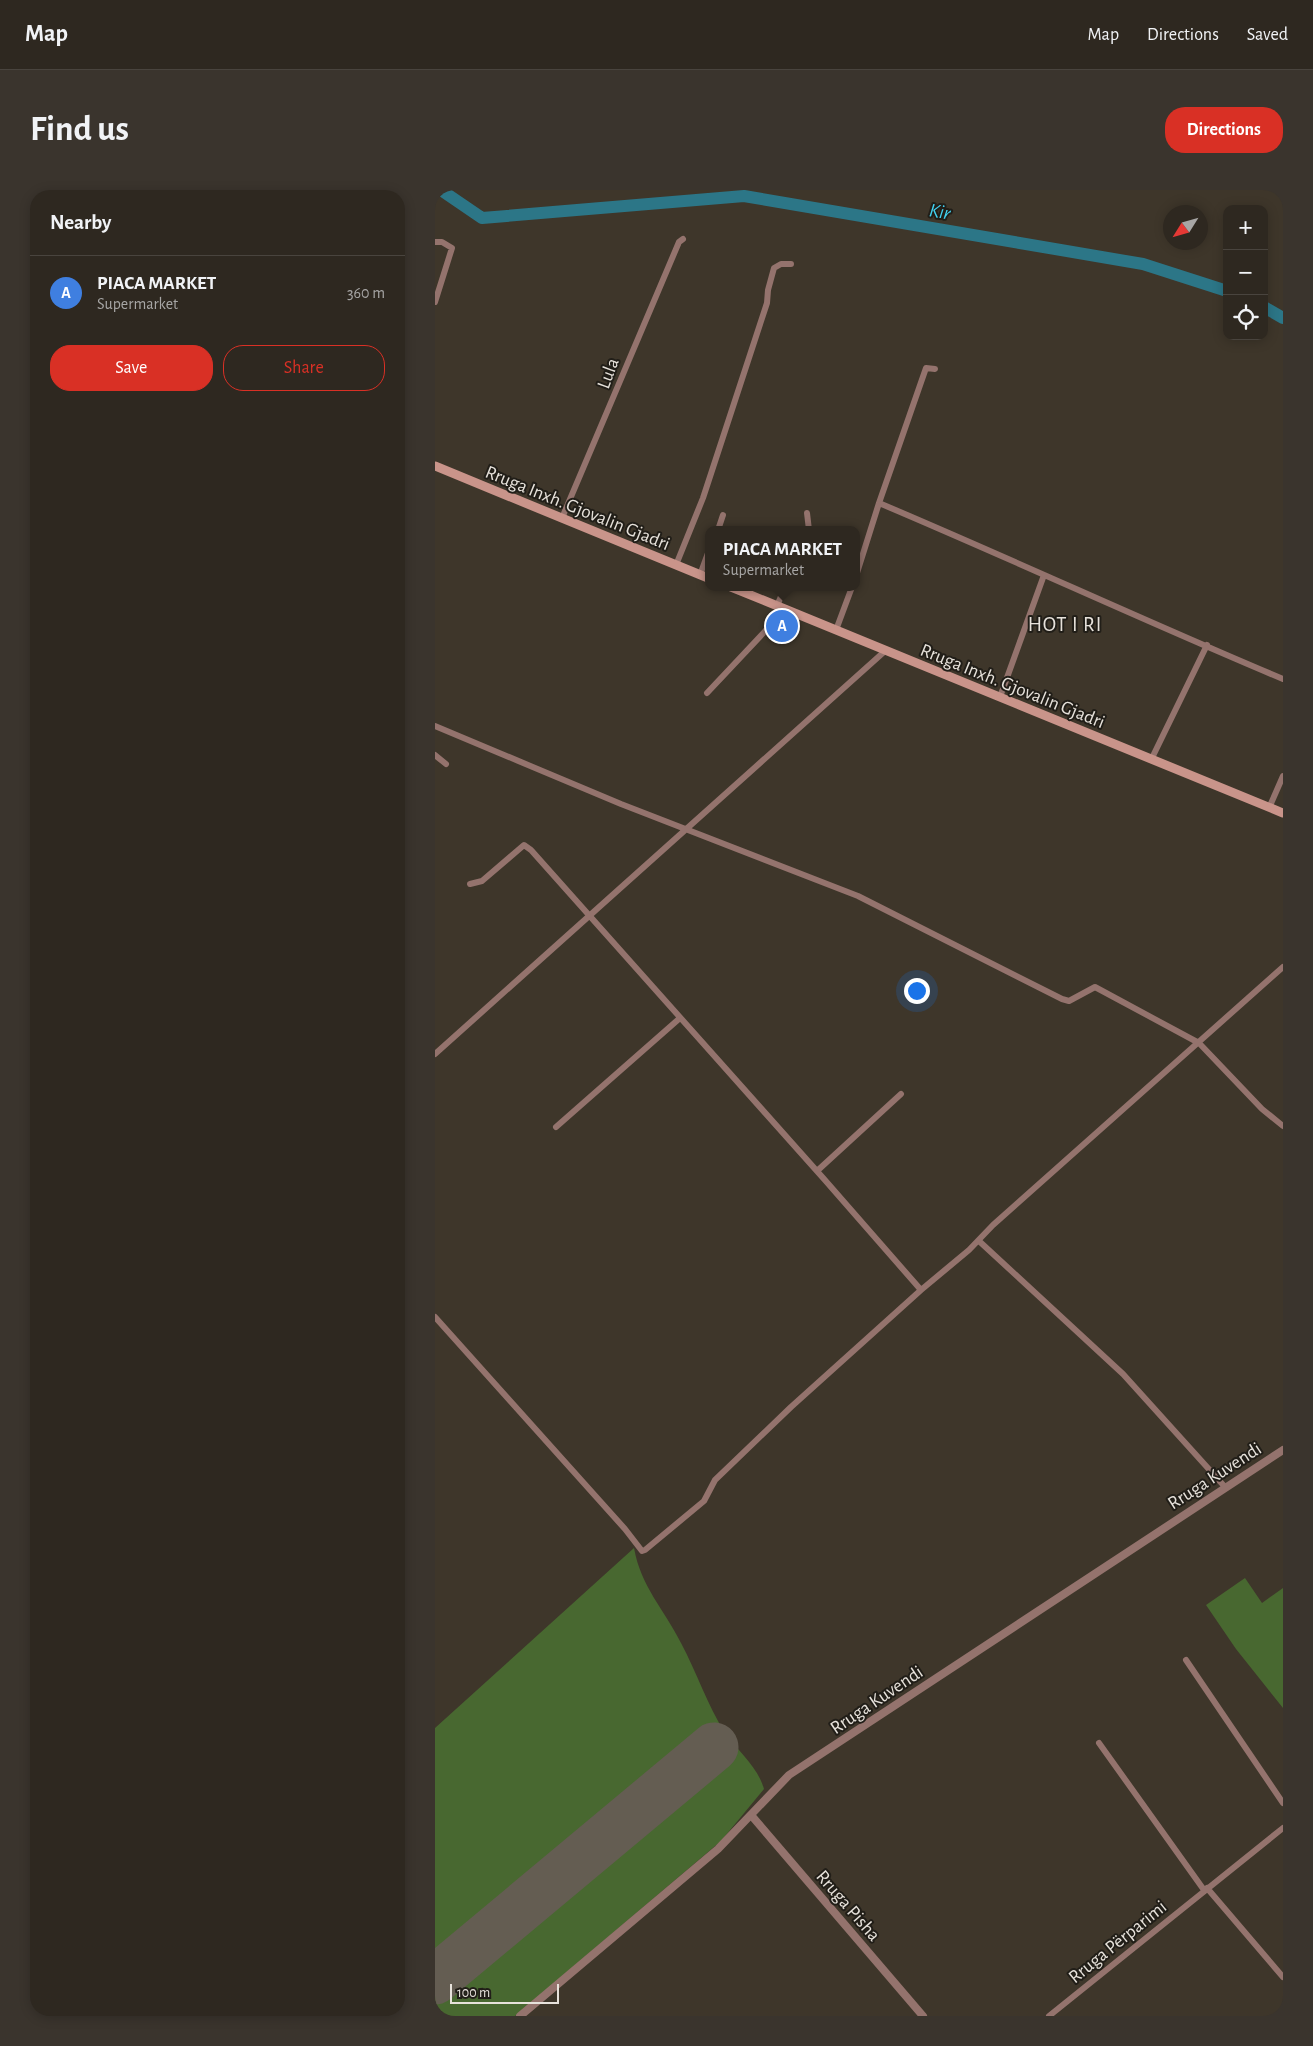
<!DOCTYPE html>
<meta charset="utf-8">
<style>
:root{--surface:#2e2820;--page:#3a342d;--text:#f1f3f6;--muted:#a7a6a5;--line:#49443e;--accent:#d93025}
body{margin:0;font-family:"Alegreya Sans",sans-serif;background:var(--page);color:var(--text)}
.controls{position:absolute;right:15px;top:15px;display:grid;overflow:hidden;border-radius:10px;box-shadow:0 2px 12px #0003}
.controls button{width:45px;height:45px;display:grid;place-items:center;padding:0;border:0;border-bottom:1px solid var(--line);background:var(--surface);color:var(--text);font:25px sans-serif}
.compass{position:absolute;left:728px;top:15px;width:45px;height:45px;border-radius:50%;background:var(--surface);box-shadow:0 2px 12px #0003;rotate:233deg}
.scale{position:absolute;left:15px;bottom:12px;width:109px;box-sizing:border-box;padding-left:5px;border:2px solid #e7e2db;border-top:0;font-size:14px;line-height:18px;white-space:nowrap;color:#e7e2db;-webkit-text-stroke:4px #211e18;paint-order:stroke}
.you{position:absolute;left:481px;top:800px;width:18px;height:18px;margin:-12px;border:4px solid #fff;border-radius:50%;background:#1a73e8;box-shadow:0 0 0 8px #1a73e833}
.badge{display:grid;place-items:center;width:32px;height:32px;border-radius:50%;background:var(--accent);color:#fff;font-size:16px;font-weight:700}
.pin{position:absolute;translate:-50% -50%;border:2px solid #fff;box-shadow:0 1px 5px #0006}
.popup{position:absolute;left:270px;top:336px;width:155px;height:65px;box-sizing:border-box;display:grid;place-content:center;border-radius:10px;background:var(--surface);filter:drop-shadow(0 1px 4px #0005);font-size:16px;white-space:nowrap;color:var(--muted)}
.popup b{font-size:19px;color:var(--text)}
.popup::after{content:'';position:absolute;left:50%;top:100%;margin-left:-10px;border:10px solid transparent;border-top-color:var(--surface)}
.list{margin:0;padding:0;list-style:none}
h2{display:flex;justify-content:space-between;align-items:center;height:65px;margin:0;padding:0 20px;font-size:21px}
h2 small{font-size:16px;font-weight:400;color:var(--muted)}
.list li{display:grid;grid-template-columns:32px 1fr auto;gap:15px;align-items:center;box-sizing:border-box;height:75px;padding:0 20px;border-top:1px solid var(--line)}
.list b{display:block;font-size:19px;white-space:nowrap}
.list p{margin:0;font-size:16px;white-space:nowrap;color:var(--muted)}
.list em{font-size:16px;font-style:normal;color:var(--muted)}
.actions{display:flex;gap:10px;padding:15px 20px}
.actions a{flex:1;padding:11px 0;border:1px solid var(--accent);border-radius:20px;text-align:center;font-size:18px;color:var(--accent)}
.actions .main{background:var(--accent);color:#fff}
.icon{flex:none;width:28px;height:28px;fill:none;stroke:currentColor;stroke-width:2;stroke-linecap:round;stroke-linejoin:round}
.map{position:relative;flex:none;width:848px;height:1826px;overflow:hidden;border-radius:20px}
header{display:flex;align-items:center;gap:30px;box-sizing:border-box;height:70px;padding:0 25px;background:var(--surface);border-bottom:1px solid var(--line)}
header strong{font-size:24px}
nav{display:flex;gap:28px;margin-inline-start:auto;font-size:18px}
.intro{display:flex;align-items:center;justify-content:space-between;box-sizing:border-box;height:120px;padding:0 30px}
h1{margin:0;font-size:35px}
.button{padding:12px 22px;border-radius:20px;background:var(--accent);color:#fff;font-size:18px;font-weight:700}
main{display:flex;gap:30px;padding:0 30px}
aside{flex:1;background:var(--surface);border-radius:20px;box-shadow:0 2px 12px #0003}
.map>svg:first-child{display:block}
.green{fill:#486830}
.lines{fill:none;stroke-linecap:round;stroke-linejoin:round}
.river{stroke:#2c7687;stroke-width:12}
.runway{stroke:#645d52;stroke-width:49}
.minor{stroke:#94736d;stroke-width:6}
.tertiary{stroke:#94736d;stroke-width:8}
.secondary{stroke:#c9948a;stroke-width:9}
.labels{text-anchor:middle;stroke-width:4;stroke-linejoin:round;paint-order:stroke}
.street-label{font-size:19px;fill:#e7e2db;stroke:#211e18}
.water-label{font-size:20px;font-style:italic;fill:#42d2f1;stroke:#211e18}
.quarter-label{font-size:21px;letter-spacing:1px;fill:#e7e2db;stroke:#211e18}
</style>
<header>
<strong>Map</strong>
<nav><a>Map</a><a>Directions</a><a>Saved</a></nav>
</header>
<div class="intro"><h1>Find us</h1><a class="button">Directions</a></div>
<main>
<aside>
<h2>Nearby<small></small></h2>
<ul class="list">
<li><span class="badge" style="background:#3f7fe0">A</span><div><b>PIACA MARKET</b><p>Supermarket</p></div><em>360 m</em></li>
</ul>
<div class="actions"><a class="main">Save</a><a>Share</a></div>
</aside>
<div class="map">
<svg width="848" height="1826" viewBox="0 0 848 1826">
<rect width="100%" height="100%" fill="#3e362a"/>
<path class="green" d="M 199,1358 C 206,1397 229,1419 246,1453 C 262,1483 272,1514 290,1543 C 303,1561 323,1577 329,1599 L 286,1651 L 80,1826 L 0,1826 L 0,1538 Z
M 810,1388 L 827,1413 L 848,1398 L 848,1518 L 801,1459 L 771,1415 Z"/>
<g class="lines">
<path class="river" d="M 6,0 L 47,28 L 309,6 L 708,74 L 792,101
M 829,117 L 848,128"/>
<path class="runway" d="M 0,1790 L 279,1557"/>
<path class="minor" d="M 0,52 L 7,52 L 17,58 L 0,112
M 444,313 C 579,370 712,432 848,489
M 372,323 L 374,340
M 127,328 L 244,52 L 248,49
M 283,340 L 288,325
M 241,375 L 268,308 L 332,113 L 333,100 L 339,78 L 346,74 L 356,74
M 265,385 L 273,363
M 421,386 L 444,313 L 491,178 L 500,179
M 342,416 L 350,397
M 401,440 L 417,397
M 272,503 L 350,420
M 565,507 L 609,385
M 0,536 L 186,614 L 423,706 L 627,809 L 634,811 L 660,797 L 764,853 L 827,919 L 848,936
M 0,565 L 11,574
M 716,570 L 772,455
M 834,618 L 848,586
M 35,694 L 47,691 L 89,655 L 96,660 L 389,989 L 486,1100 L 534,1060 L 558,1035 L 848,777
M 0,864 L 450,461
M 121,937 L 245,828
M 382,981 L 466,904
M 544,1051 L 688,1184 L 790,1297
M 0,1127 L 190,1339 L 207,1361 L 210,1360 L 269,1311 L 280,1290 L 356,1217 L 486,1100
M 751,1470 L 848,1613
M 664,1553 L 769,1700
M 772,1698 L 848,1787
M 614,1826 L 848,1638"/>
<path class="tertiary" d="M 316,1625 L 488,1826
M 85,1826 L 283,1659 L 354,1585 L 848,1260"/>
<path class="secondary" d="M 0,276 L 273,388
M 296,397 L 848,623"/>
</g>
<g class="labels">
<g class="street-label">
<text transform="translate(172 183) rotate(-70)" y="7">Lula</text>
<text transform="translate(143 317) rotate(22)" y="7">Rruga Inxh. Gjovalin Gjadri</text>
<text transform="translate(578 495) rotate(22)" y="7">Rruga Inxh. Gjovalin Gjadri</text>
<text transform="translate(779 1285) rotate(-33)" y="7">Rruga Kuvendi</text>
<text transform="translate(441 1509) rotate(-34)" y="7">Rruga Kuvendi</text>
<text transform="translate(414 1715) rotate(49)" y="7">Rruga Pisha</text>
<text transform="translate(682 1751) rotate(-39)" y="7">Rruga Përparimi</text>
</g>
<g class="water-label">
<text transform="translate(505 21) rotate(10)" y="7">Kir</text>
</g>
<g class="quarter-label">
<text x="630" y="441">HOT I RI</text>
</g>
</g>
</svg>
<div class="controls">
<button>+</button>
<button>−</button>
<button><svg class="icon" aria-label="locate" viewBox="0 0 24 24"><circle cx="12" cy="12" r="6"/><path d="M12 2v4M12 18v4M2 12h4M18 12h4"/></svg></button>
</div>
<svg class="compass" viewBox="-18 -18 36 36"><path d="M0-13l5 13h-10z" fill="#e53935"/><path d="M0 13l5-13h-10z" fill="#a7a6a5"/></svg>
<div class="scale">100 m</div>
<div class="you"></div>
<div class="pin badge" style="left:347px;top:436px;background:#3f7fe0">A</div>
<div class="popup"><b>PIACA MARKET</b>Supermarket</div>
</div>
</main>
